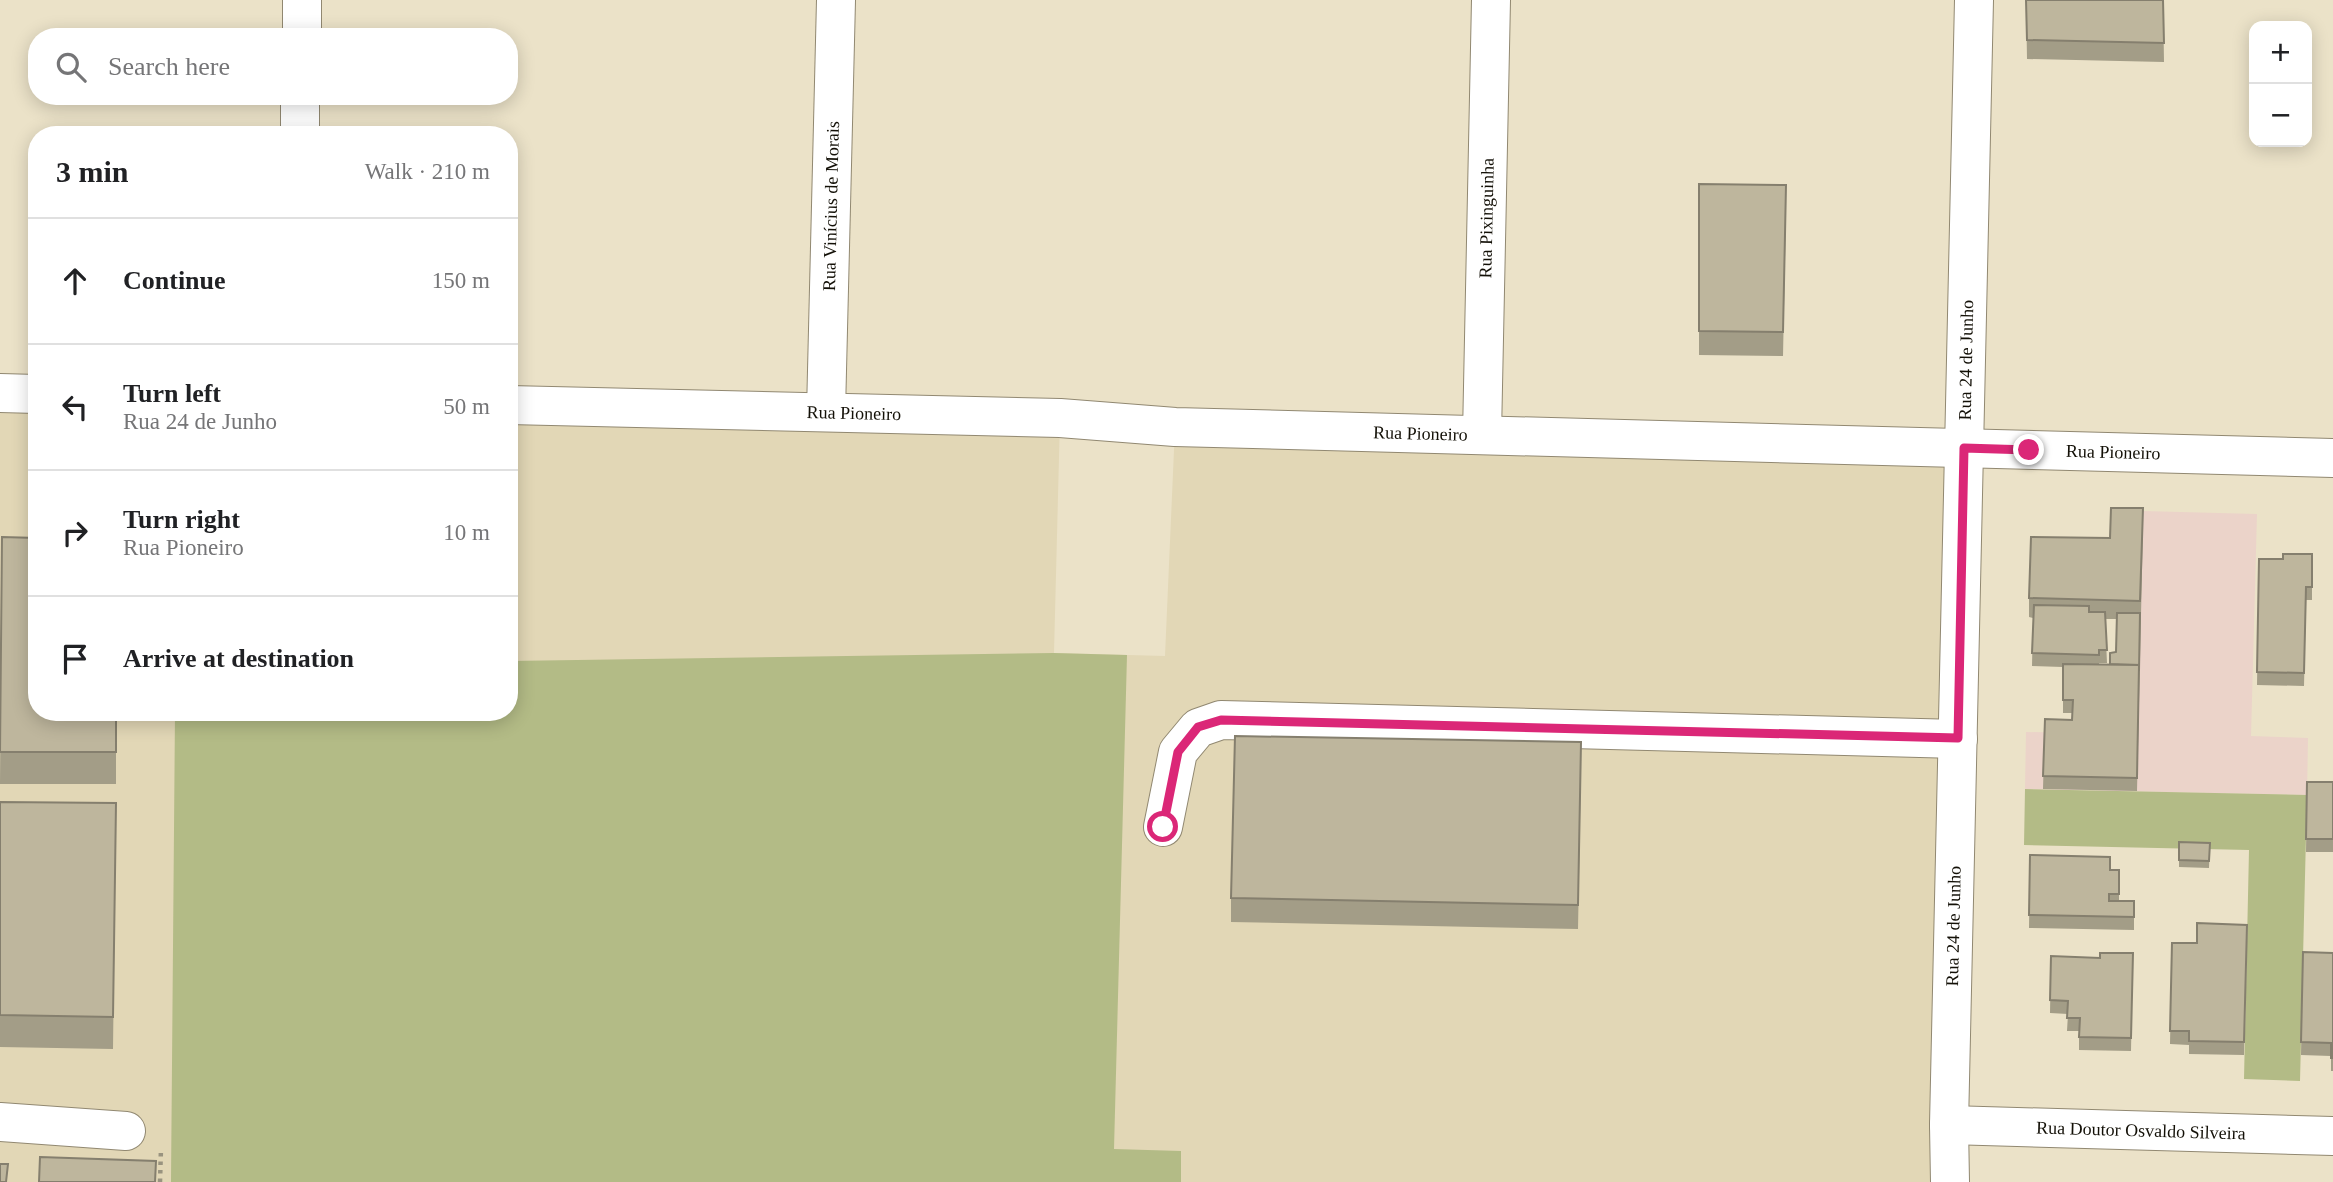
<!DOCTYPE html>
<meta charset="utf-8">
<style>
:root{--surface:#fff;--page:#f6f6f6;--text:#202124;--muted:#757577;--line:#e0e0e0}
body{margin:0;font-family:Georgia,serif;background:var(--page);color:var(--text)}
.controls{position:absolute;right:21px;top:21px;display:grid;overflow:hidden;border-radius:14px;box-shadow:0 4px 18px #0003}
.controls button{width:63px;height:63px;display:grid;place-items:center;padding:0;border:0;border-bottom:2px solid var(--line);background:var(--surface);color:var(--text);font:35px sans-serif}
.stop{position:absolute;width:21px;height:21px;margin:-16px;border:5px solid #db2777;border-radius:50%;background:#fff}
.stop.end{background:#db2777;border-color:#fff;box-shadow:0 2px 7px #0008}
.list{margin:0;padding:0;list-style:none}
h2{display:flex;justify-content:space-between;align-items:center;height:91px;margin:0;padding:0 28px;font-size:30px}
h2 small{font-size:23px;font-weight:400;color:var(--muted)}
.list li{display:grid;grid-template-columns:46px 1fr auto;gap:21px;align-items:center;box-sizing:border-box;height:126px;padding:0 28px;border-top:2px solid var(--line)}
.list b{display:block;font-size:26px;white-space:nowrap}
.list p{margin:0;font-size:23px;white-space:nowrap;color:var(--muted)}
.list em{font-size:23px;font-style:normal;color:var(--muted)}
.icon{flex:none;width:38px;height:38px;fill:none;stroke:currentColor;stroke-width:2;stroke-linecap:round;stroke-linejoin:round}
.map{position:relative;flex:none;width:2333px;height:1182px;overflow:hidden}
.search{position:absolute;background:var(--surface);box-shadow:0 4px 18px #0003;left:28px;top:28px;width:490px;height:77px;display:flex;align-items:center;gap:18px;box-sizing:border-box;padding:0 24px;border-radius:28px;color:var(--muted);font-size:26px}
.panel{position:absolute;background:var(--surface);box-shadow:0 4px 18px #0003;left:28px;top:126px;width:490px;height:595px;border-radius:28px}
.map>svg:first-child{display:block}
.commercial{fill:#ebd3c9}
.built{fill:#e2d7b6}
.green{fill:#b3bb86}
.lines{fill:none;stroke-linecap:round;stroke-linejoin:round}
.minor-casing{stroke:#918871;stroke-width:40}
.path{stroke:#99937f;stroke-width:4.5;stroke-dasharray:3.5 5;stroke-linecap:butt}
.minor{stroke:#fff;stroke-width:38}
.wall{fill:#a39d87;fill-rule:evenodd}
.building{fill:#beb69d;stroke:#857f6e;stroke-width:2}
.route{stroke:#db2777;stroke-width:9}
.labels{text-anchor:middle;stroke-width:5;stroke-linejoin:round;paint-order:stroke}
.street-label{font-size:18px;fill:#131007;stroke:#fff}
</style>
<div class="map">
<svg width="2333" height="1182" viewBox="0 0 2333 1182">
<rect width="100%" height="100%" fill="#ebe2c8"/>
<path class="commercial" d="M 2143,511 L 2257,514 L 2251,736 L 2308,738 L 2307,795 L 2025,789 L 2026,732 L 2138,734 Z"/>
<path class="built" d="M 0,393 L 37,394 L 37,712 L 509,712 L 509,405 L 1060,418 L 1054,653 L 1165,656 L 1175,427 L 1964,448 L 1950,1182 L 0,1182 Z"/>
<path class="green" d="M 1054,653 L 1127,655 L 1114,1149 L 1181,1151 L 1181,1182 L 171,1182 L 175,712 L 509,712 L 509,661 Z
M 2025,789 L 2307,795 L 2300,1081 L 2244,1079 L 2249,850 L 2024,845 Z"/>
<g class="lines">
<g class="minor-casing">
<g id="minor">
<path d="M 302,37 L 302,0"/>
<path d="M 300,135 L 300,96"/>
<path d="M 0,393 L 37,394"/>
<path id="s1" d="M 509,405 L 1060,418 L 1175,427 L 2333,458"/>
<path id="s2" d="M 826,412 L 836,0"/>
<path id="s3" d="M 1482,435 L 1491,0"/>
<path d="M 1163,827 L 1178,752 L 1198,728 L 1221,720 L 1958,739"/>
<path d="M 0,1122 L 126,1131"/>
<path id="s4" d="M 1949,1125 L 2333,1136"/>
<path id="s5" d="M 1950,1182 L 1949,1125 L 1974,0"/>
</g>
</g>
<path class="path" d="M 160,1182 L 161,1148"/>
<use href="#minor" class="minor"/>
</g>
<path class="wall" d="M 2026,0 L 2163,0 L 2164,62 L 2027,59 Z
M 1699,184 L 1786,209 L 1783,356 L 1699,355 Z
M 2143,527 L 2137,791 L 2043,789 L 2045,719 L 2072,720 L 2072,713 L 2063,713 L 2063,667 L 2032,666 L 2033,618 L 2029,617 L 2029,598 L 2110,538 ZM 2105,619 L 2117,619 L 2116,652 L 2110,664 L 2099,664 L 2099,663 L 2107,663 Z
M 2,537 L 116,712 L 116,784 L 0,784 Z
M 2312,554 L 2312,600 L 2306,600 L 2304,686 L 2257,685 L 2259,559 L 2283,559 Z
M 1581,766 L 1578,929 L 1231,922 L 1231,898 Z
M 2307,782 L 2333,782 L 2333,852 L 2306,852 Z
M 0,802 L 116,803 L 113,1049 L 0,1047 Z
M 2179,842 L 2210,843 L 2209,868 L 2179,867 Z
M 2030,855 L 2110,870 L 2119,870 L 2119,901 L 2134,901 L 2134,930 L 2029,928 Z
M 2247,925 L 2244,1055 L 2189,1054 L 2189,1045 L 2170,1044 L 2172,943 L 2197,943 Z
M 2303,952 L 2333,953 L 2333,1071 L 2331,1071 L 2331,1056 L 2301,1055 Z
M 2133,953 L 2131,1051 L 2079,1050 L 2079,1031 L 2067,1031 L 2068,1014 L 2050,1013 L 2051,956 L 2100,958 Z"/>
<path class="building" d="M 2026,0 L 2163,0 L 2164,43 L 2027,40 Z
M 1699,184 L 1786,185 L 1783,332 L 1699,331 Z
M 2111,508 L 2143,508 L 2140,601 L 2029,598 L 2031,537 L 2110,538 Z
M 2,537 L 37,538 L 37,712 L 116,712 L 116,752 L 0,752 Z
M 2283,554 L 2312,554 L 2312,587 L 2306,587 L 2304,673 L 2257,672 L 2259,559 L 2283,559 Z
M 2034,605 L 2089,606 L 2089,612 L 2105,612 L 2107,650 L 2099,650 L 2099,655 L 2032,653 Z
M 2117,613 L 2140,613 L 2139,671 L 2139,665 L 2110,664 L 2110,653 L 2116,652 Z
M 2063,664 L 2139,665 L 2137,778 L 2043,776 L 2045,719 L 2072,720 L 2073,700 L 2063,700 Z
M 1235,736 L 1581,742 L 1578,905 L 1231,898 Z
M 2307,782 L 2333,782 L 2333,839 L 2306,839 Z
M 0,802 L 116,803 L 113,1017 L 0,1015 Z
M 2179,842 L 2210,843 L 2209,861 L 2179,860 Z
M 2030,855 L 2110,857 L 2110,870 L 2119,870 L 2119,894 L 2109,894 L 2109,901 L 2134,901 L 2134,917 L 2029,915 Z
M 2197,923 L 2247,925 L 2244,1042 L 2189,1041 L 2189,1031 L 2170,1031 L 2172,943 L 2197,943 Z
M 2303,952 L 2333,953 L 2333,1058 L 2331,1058 L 2331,1043 L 2301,1042 Z
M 2100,953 L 2133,953 L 2131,1038 L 2079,1037 L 2080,1018 L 2067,1018 L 2068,1001 L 2050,1000 L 2051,956 L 2100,958 Z
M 40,1157 L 156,1161 L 155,1182 L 39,1182 Z
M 0,1164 L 8,1164 L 6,1182 L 0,1182 Z"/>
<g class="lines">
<path class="route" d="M 1163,827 L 1178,752 L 1198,727 L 1221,720 L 1958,738 L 1964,448 L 2029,450"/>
</g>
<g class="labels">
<g class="street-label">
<text dy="6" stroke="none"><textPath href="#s2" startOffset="206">Rua Vinícius de Morais</textPath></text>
<text dy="6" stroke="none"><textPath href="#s3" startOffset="217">Rua Pixinguinha</textPath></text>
<text dy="6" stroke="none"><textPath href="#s5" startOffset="822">Rua 24 de Junho</textPath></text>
<text dy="6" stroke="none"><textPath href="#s1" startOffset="345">Rua Pioneiro</textPath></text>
<text dy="6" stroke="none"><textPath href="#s1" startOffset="912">Rua Pioneiro</textPath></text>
<text dy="6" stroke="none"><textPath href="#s1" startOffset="1605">Rua Pioneiro</textPath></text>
<text dy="6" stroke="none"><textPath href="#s5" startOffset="256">Rua 24 de Junho</textPath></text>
<text dy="6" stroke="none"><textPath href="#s4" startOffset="192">Rua Doutor Osvaldo Silveira</textPath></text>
</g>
</g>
</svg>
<div class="controls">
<button>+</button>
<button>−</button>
</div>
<div class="stop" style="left:1163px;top:827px"></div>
<div class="stop end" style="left:2029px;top:450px"></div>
<div class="search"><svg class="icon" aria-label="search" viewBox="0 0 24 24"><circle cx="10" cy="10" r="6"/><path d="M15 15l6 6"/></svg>Search here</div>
<section class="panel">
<h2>3 min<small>Walk · 210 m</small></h2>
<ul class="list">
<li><svg class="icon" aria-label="ahead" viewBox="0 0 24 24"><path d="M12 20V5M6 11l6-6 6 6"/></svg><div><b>Continue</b></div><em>150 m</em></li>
<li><svg class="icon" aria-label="left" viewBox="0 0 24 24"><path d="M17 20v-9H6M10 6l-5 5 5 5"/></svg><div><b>Turn left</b><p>Rua 24 de Junho</p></div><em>50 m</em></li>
<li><svg class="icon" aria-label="right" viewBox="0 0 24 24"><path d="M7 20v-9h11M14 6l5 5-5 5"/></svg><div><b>Turn right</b><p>Rua Pioneiro</p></div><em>10 m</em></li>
<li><svg class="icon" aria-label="arrive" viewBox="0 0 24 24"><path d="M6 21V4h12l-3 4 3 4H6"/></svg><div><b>Arrive at destination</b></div></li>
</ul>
</section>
</div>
